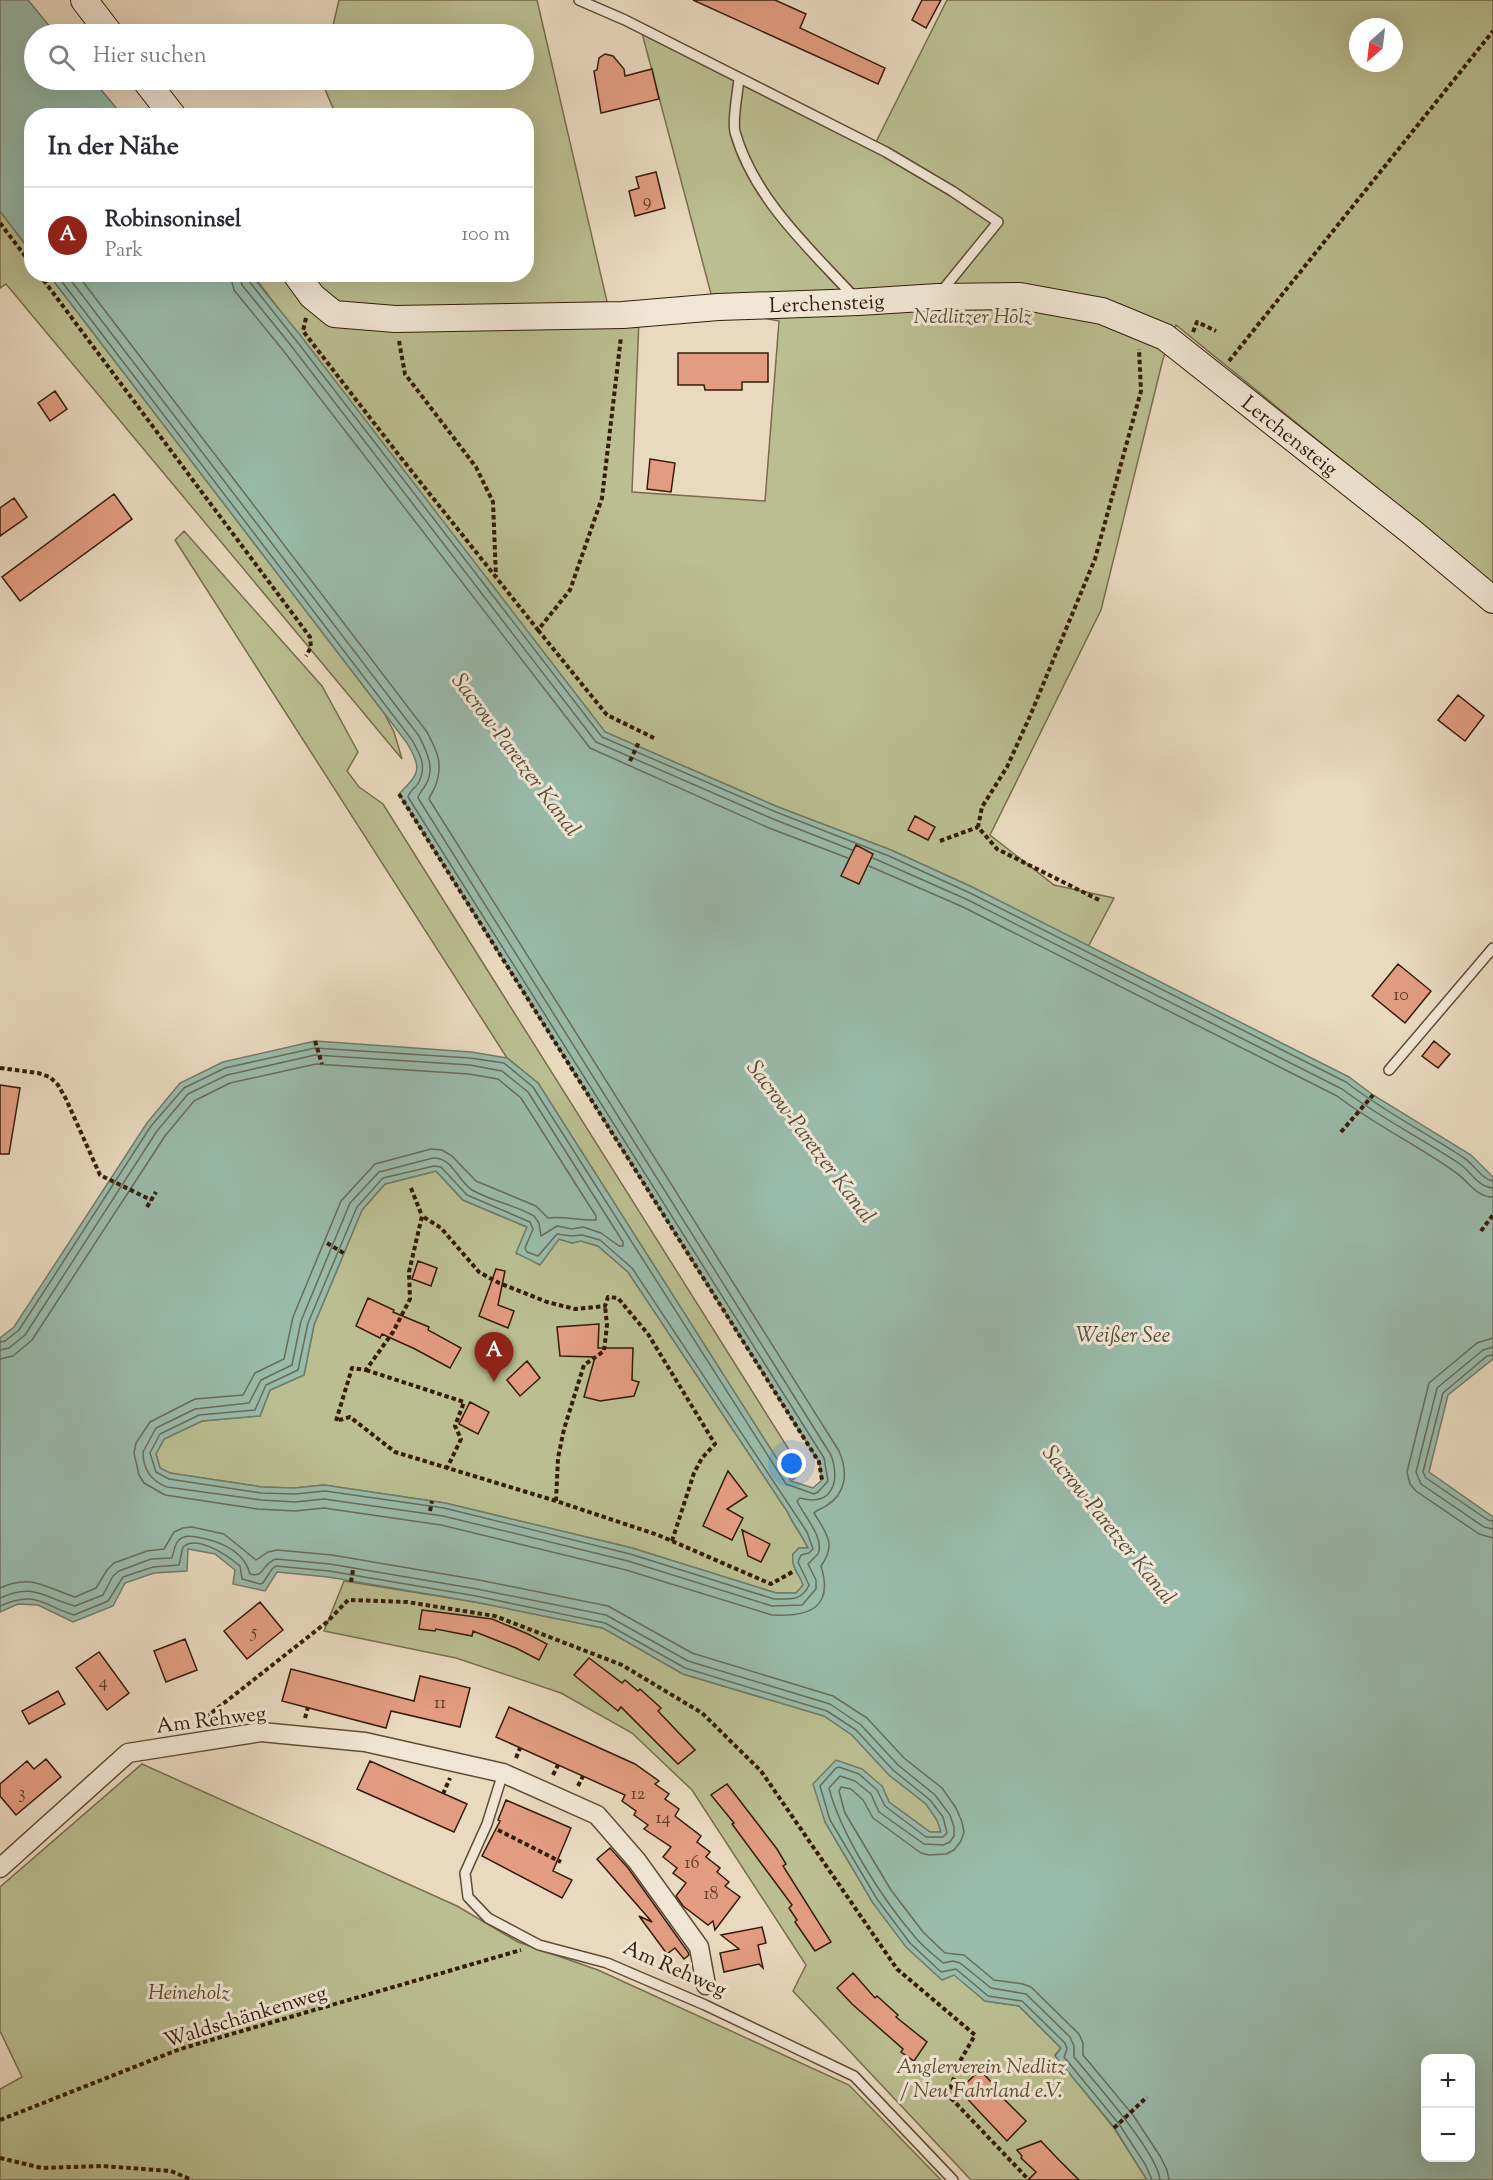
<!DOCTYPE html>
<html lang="de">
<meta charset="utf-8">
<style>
:root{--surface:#fff;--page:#f7f7f7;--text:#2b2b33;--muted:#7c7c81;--line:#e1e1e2;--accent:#8f2418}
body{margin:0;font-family:"Sorts Mill Goudy",serif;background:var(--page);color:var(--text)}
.controls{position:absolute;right:18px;bottom:18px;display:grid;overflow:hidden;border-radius:12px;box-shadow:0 6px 24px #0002}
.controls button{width:54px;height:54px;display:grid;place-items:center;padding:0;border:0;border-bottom:2px solid var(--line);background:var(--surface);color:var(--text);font:30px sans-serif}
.compass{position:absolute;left:1349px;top:18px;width:54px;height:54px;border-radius:50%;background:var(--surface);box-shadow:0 6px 24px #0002;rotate:208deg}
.you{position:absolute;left:792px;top:1464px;width:21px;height:21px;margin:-15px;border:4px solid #fff;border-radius:50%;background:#1a73e8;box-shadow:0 0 0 9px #1a73e833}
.badge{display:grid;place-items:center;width:39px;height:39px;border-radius:50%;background:var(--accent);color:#fff;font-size:20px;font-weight:700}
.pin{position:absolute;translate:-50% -50px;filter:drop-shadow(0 2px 3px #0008)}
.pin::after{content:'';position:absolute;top:32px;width:21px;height:18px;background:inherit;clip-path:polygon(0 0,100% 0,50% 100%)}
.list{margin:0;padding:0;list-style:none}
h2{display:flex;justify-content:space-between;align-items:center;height:78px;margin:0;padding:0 24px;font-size:26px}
h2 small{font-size:20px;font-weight:400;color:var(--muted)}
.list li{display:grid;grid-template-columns:39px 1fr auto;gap:18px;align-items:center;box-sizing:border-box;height:96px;padding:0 24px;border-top:2px solid var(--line)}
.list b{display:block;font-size:22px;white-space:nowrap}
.list p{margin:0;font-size:20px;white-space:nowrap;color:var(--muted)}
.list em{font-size:20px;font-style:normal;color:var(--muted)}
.icon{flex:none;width:33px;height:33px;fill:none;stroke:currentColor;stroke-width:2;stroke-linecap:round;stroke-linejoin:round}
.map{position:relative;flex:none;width:1493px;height:2180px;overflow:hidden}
.search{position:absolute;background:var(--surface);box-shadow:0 6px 24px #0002;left:24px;top:24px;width:510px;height:66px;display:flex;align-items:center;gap:15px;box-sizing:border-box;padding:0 21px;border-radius:33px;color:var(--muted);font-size:22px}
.panel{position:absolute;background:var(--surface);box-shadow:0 6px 24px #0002;left:24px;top:108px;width:510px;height:174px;border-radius:24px}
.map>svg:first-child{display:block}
.green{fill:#babe90;stroke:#786d4c;stroke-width:1.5;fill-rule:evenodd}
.water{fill:#99bbab;stroke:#717b69;stroke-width:1.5;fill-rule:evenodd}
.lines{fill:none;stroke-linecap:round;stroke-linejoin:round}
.shore{stroke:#686c59;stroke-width:1.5}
.building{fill:#e29c81;stroke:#361c07;stroke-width:1.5}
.lane-casing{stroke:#634b35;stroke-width:12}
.street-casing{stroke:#634b35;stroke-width:21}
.secondary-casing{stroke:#361c07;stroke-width:28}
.path{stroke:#361c07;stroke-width:4;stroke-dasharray:4.5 3;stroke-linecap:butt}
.lane{stroke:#f1e6d5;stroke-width:9}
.street{stroke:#f1e6d5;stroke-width:18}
.secondary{stroke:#f1e6d5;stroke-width:26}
.labels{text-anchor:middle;stroke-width:6;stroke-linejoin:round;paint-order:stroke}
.number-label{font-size:18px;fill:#613c26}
.street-label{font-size:21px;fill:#361c07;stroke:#f1e6d5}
.park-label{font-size:21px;font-style:italic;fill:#5e4d30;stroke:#f1e6d5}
.water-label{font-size:22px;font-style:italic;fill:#544c38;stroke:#f1e6d5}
</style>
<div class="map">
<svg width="1493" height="2180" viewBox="0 0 1493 2180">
<rect width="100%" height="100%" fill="#e9d9bf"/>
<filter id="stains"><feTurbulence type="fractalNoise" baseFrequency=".00333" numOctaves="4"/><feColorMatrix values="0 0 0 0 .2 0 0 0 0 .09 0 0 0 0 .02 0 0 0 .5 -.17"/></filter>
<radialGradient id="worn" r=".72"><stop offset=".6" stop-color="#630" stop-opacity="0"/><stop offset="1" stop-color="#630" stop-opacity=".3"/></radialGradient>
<path class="green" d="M 339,0 L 537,0 L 608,306 L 639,319 L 632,492 L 765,501 L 779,321 L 715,309 L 642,33 L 872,150 L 947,0 L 1493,0 L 1493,589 L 1421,524 L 1176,325 L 1163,359 L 1101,610 L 990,835 L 1054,885 L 1114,898 L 1088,947 L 972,887 L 891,850 L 778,807 L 605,732 L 255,278 L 268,274 L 526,274 L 526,116 L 336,115 L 321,80 L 524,80 L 524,34 L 331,34 ZM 1358,27 L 1394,27 L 1394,63 L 1358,63 Z
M 0,211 L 31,252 L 32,274 L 49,275 L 384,713 L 394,732 L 402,759 L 6,284 L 0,288 Z
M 184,531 L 322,686 L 358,752 L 347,771 L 359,787 L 383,804 L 803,1472 L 791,1481 L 538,1083 L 507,1058 L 175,540 Z
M 436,1171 L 463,1200 L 527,1227 L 517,1254 L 559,1239 L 572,1243 L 581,1241 L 598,1246 L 628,1272 L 787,1511 C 793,1525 802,1535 808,1548 L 799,1548 L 793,1554 C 791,1568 799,1573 804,1585 L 796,1593 L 776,1593 L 632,1548 L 445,1503 L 324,1485 L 294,1488 L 262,1487 L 169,1473 L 160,1468 L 156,1454 L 164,1439 L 202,1421 L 260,1416 L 270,1390 L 304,1375 L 314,1325 L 362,1210 L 385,1184 Z
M 344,1581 L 475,1602 L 603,1628 L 683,1674 L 824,1716 L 852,1735 L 889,1775 L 926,1804 L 937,1820 L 942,1832 L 930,1832 L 889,1802 L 882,1786 L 825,1822 L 873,1903 L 985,2001 L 1019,2006 L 1061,2048 L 1055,2055 L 1114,2128 L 1147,2180 L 971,2180 L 793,1991 L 806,1965 L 692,1790 L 632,1733 L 561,1693 L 456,1658 L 324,1631 Z
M 142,1764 L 457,1906 L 518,1942 L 598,1970 L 849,2085 L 941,2180 L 0,2180 L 0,2089 L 22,2077 L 0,2031 L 0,1887 Z"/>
<path class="water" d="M 0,0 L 28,0 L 56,34 L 34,34 L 34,80 L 93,80 L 122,115 L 32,116 L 31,252 L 0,211 Z
M 49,275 L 251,275 L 300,335 L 605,732 L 778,807 L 891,850 L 972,887 L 1349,1077 L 1373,1095 L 1471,1155 L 1493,1177 L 1493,1359 L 1448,1395 L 1429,1472 L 1493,1517 L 1493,2180 L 1147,2180 L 1114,2127 L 1055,2056 L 1061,2048 L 1019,2006 L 985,2001 L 954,1975 L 942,1980 L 906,1947 L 873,1903 L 825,1822 L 813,1784 L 836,1760 L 862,1769 L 882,1786 L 889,1802 L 930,1832 L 941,1832 L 937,1820 L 926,1804 L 889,1775 L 852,1735 L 824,1716 L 683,1674 L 603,1628 L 475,1602 L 328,1577 L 277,1572 L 265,1591 L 233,1584 L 235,1570 L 215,1554 L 188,1549 L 187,1571 L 154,1573 L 125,1583 L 113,1606 L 73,1622 L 38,1605 L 18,1604 L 0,1612 L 0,1338 L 14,1327 L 147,1123 L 180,1083 L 223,1062 L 315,1041 L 471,1052 L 507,1058 L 538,1083 L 791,1481 L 813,1488 L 822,1480 L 819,1462 L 399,794 C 420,773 422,769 407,743 ZM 436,1171 L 463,1200 L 527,1227 L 516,1253 L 540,1265 L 559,1239 L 572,1243 L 581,1241 L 598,1246 L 628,1272 L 787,1511 C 793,1524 802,1535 808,1548 L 799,1548 L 793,1554 C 791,1568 799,1573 803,1585 L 796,1593 L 776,1593 L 632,1548 L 445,1503 L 324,1485 L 294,1488 L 262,1487 L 170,1473 L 160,1468 L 156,1454 L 164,1439 L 202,1421 L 260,1416 L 270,1390 L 304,1375 L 314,1325 L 362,1210 L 385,1184 ZM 1426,2058 L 1470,2058 L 1470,2158 L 1426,2158 Z"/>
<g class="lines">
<path class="shore" d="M 230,274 L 234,290 L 282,349 L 590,748 L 769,828 L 848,858
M 239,274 L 242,285 L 289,343 L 596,742 L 773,819 L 852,850
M 246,274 L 248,280 L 295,339 L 602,737 L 776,812 L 889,856 L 970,893 L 1346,1082 C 1383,1111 1425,1132 1464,1158 C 1474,1164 1481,1179 1493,1181
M 873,858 L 966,899 L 1342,1089 C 1379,1117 1421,1138 1460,1164 C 1471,1172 1478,1187 1493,1188
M 869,866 L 963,907 L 1337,1096 C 1375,1125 1417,1145 1455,1172 C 1469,1181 1475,1197 1493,1197
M 434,1166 L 441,1167 L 467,1195 L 530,1222 L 533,1229 L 525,1248 L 527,1252 L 538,1256 L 557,1234 L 572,1236 L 582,1235 L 600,1240 L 632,1268 L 807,1532 L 813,1549 L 809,1553 L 801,1555 L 798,1562 L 809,1585 C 802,1601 790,1599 774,1599 L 630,1554 L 444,1508 L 325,1491 L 295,1494 L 261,1493 L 169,1479 L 156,1472 L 150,1453 L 160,1434 L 199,1415 L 255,1410 L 266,1385 L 298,1370 L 308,1323 L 357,1207 L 383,1178 Z
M 1493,1338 L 1477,1343 L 1429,1383 L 1407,1472 L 1410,1484 L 1416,1491 L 1479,1534 L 1493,1538
M 0,1342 L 5,1341 L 19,1330 L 151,1126 L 184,1088 L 225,1068 L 315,1048 L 470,1058 L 504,1063 L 533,1087 L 786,1484 L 814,1494 L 818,1492 L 828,1481 L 824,1458 L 408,797 C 410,790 416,788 419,782 C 427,766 420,754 412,740 L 56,274
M 1493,1347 L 1483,1350 L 1437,1388 L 1416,1472 L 1421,1484 L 1484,1527 L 1493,1529
M 0,1350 L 9,1348 L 25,1335 L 157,1131 L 188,1094 L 227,1075 L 315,1055 L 470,1065 L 502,1071 L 528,1092 L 623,1242 L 623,1246 L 619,1246 L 601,1233 L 583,1227 L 572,1229 L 557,1226 L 541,1236 L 539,1223 L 534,1216 C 515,1205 491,1201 472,1190 C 458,1181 452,1157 433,1158 L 379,1172 L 350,1203 L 301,1321 L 292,1365 L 261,1380 L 249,1403 L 195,1409 L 156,1428 L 143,1452 C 143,1470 151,1481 167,1487 L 261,1500 L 295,1502 L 324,1499 L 443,1516 L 628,1561 L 772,1606 L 802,1605 L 816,1589 L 816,1580 L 808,1564 L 818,1554 C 825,1538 804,1516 797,1501 L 800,1498 C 833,1507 840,1481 831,1455 L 418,798 C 419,793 422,791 425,786 C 436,769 427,752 419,736 L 66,274
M 1493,1355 L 1487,1356 L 1443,1393 L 1423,1472 L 1426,1478 L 1488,1520 L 1493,1521
M 0,1359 L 13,1356 L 32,1340 L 165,1136 L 194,1101 L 230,1083 L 316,1064 L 469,1074 L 498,1079 L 521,1098 L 596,1216 L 596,1220 C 580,1221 564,1216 548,1218 L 536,1206 L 476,1181 L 452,1156 L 442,1150 L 431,1149 L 375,1164 L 341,1201 L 293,1317 L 284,1359 L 255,1373 L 243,1395 L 195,1399 L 150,1422 L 136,1443 L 134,1453 L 139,1475 L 144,1483 L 165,1495 L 258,1509 L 295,1511 L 324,1508 L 441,1525 L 626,1570 L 772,1615 C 809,1617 834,1608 821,1566 C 837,1544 826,1533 814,1513 C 817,1509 822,1509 826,1506 C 847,1493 848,1472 839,1451 L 429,799 C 430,795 433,792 435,787 C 444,764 437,751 427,732 L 77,274
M 0,1588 C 32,1573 46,1588 75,1597 L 96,1588 L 107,1570 L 114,1563 L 147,1551 L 164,1549 L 174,1532 L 183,1528 L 192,1527 L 224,1534 L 256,1560 L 268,1552 L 277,1550 L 332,1555 L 479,1580 L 608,1606 L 692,1653 L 833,1696 L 867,1718 L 904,1758 L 942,1788 L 956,1808 L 962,1822 L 964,1832 L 961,1841 L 954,1850 L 946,1854 L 929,1855 L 921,1853 L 873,1818 L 863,1800 L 851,1789 L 841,1787 L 839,1791 L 845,1813 L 870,1855 L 891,1890 L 923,1932 L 945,1953 L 964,1955 L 994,1980 L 1023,1984 L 1031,1987 L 1079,2034 L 1083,2043 L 1083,2055 L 1133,2115 L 1160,2156 L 1167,2170 L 1169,2180
M 0,1598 C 34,1582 44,1598 75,1606 L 103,1595 L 113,1576 L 119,1571 L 151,1559 L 172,1558 C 174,1552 174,1545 179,1540 C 184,1535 191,1536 197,1537 C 219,1541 244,1550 250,1574 C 265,1578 262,1563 276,1559 L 330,1564 L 477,1589 L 606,1615 L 688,1661 L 830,1704 L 861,1725 L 898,1765 L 935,1795 L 950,1815 L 954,1827 L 954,1836 L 950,1842 L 943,1845 L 924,1844 L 879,1812 L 871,1794 L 855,1781 L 840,1776 L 829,1788 C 841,1835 883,1900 915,1937 C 923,1947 934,1955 943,1963 L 953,1961 L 960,1963 L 991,1988 L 1026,1994 L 1070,2037 L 1074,2046 L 1074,2057 C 1093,2080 1158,2153 1160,2180
M 0,1606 C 36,1590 42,1605 74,1615 L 108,1601 L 123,1577 L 153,1567 L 179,1565 L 183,1547 C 197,1534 228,1556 240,1566 L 242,1579 L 260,1584 L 263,1583 L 272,1569 L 276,1566 L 329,1571 L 476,1596 L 605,1623 L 685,1668 L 827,1711 L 856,1730 L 893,1770 L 930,1800 L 943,1817 L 947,1833 L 943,1837 L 926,1837 L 885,1806 L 877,1790 L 859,1774 L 839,1767 L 836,1768 L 820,1786 L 830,1820 L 877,1899 L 910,1943 L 941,1972 L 956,1969 L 988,1996 L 1022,2001 L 1065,2043 L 1067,2049 L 1064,2057 L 1119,2124 L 1145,2164 L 1152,2180"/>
</g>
<path class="building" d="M 693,0 L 775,0 L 806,14 L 800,28 L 885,68 L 878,84 Z
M 922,0 L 941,0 L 926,28 L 912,20 Z
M 605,54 L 613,56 L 624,69 L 625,76 L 652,69 L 659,99 L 601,113 L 594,71 L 597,70 L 599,58 Z
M 656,172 L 665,208 L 635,216 L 629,191 L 639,188 L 636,177 Z
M 678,353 L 768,353 L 768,382 L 742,382 L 742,390 L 705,390 L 704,385 L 678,385 Z
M 55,391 L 67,409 L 50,421 L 38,403 Z
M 650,459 L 675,463 L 671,492 L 647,489 Z
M 114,494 L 132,519 L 20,601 L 2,577 Z
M 14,498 L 27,517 L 0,536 L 0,508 Z
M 1458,695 L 1484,716 L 1465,741 L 1438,720 Z
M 915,816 L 935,827 L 928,840 L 908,830 Z
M 856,845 L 873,854 L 859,884 L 841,876 Z
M 1398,964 L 1431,991 L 1405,1023 L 1372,996 Z
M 1434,1041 L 1450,1054 L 1438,1068 L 1422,1056 Z
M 0,1085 L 20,1088 L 9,1154 L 0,1154 Z
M 418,1261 L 437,1268 L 431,1286 L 412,1279 Z
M 496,1269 L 505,1271 L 498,1305 L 514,1311 L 508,1328 L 479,1316 Z
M 368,1298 L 394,1310 L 393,1312 L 429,1327 L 428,1330 L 461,1348 L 450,1368 L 415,1349 L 382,1334 L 380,1338 L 356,1326 Z
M 599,1324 L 598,1348 L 633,1348 L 632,1380 L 639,1382 L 634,1396 L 600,1401 L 584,1397 L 595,1357 L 560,1356 L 557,1327 Z
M 527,1361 L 540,1378 L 520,1396 L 507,1380 Z
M 470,1402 L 489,1412 L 478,1434 L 459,1424 Z
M 728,1471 L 747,1496 L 727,1509 L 743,1518 L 732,1540 L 703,1526 Z
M 742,1530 L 770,1544 L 761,1562 L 748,1556 Z
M 260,1602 L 283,1630 L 247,1659 L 224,1631 Z
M 422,1610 L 492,1619 L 528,1634 L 547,1644 L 539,1660 L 516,1648 L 473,1631 L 472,1636 L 436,1629 L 435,1631 L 419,1629 Z
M 185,1639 L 197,1670 L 166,1682 L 154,1651 Z
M 99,1652 L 129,1693 L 107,1710 L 76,1668 Z
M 589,1658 L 622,1683 L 625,1680 L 638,1691 L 640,1689 L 661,1708 L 658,1711 L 695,1750 L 678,1764 L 621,1707 L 618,1711 L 574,1675 Z
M 291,1669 L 414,1701 L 420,1676 L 470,1688 L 460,1727 L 391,1711 L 386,1728 L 282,1701 Z
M 58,1691 L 65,1704 L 29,1724 L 22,1711 Z
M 509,1707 L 635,1764 L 659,1781 L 655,1784 L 669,1794 L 665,1799 L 679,1809 L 675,1816 L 701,1836 L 697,1842 L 710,1852 L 706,1857 L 720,1868 L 717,1872 L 729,1882 L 725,1886 L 740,1897 L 715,1930 L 713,1921 L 708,1925 L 683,1906 L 676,1896 L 686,1883 L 673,1873 L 677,1868 L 663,1857 L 671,1847 L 644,1829 L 648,1825 L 634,1815 L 636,1811 L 622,1801 L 625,1795 L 496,1737 Z
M 46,1759 L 61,1777 L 16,1815 L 0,1796 L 0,1784 L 27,1761 L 34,1769 Z
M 370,1761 L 467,1804 L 454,1832 L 357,1789 Z
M 727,1784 L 777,1849 L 786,1864 L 783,1866 L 831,1942 L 815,1951 L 795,1922 L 797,1920 L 789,1908 L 792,1905 L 732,1824 L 734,1823 L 711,1795 Z
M 506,1800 L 571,1828 L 553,1871 L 572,1880 L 562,1898 L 482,1856 L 500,1821 L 498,1820 Z
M 610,1848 L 628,1868 L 688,1952 L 689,1955 L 684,1959 L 675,1948 L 667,1954 L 639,1916 L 652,1922 L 597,1859 Z
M 762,1927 L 766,1943 L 758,1945 L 763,1968 L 759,1964 L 724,1972 L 720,1953 L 739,1949 L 721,1935 Z
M 853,1973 L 875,1998 L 877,1996 L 898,2015 L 896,2017 L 927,2042 L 914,2061 L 901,2052 L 903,2049 L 852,2004 L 837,1988 Z
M 980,2070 L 1005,2097 L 1004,2099 L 1026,2121 L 1007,2141 L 959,2090 Z
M 1041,2141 L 1057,2158 L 1079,2180 L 1028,2180 L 1036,2172 L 1021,2158 L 1022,2156 L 1017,2150 Z"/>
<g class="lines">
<g class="lane-casing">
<path id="lane" d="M 579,0 L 625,20 L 886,152 L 952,191 L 998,222 L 941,292
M 739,78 C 738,92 732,120 735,132 C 754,199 810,249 855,298
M 1389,1070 L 1493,948
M 503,1773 L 487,1824 L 465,1873 L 468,1897 L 488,1918 L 539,1945 L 607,1963 L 705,2005 L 854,2076 L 953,2180"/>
</g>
<g class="street-casing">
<path id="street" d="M 0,1868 L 128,1753 L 261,1732 L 365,1742 L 503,1773 L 597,1815 L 637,1861 L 699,1947 L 706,1985"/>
</g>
<g class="secondary-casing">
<g id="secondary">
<path d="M 84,0 L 110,34"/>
<path d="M 145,80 L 173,116"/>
<path id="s1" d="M 296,274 L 312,296 L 334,314 L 395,319 L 623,315 L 718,307 L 859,302 L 938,297 L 1020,296 L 1102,311 L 1165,337 L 1413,533 L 1493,600"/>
</g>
</g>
<path class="path" d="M 0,223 L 32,265
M 39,274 L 310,637 L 311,647 L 306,656
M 306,318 L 303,331 L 398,454 L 538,630 L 570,590 L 602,498 L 621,337
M 1193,332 L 1197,322 L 1216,331
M 399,341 L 405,374 L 476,467 L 493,502 L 496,577
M 1229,361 L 1493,31
M 538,630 L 607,715 L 654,738
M 630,761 L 639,742
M 399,794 L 819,1462 L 822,1480
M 940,841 L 978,827
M 1099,900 L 997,849 L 978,827 L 982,807 L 1007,767 L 1030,716 L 1095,559 L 1141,391 L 1139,349
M 315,1041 L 322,1064
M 0,1068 L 38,1073 L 50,1077 L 58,1085 L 66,1099 L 100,1175 L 151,1200
M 1341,1132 L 1373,1095
M 411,1188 L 422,1216
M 147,1207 L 156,1192
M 1481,1231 L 1493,1215
M 327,1243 L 345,1254
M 366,1370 L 464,1402 L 455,1426 L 461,1439 L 447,1468
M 556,1501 L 558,1458 L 564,1429 L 584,1365 L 604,1351 L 607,1325 L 605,1306
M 430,1511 L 432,1501
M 672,1541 L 694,1473 L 702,1458 L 715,1444 L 648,1334 L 618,1298 L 608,1297 L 605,1306 L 575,1309 L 547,1302 L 499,1283 L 479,1272 L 441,1228 L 422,1216 L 409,1272 L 410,1299 L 393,1332 L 366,1370 L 352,1368 L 336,1421 L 350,1417 L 395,1452 L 556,1501 L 658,1535 L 771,1584 L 794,1571
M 351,1582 L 353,1570
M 305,1718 L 308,1707
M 200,1722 L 327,1622 L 348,1600 L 407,1602 L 495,1616 L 622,1665 L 702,1713 L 761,1771 L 897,1969 L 975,2035 L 959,2063 L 948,2095 L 1029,2180
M 516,1758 L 520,1748
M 553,1775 L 558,1765
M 578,1786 L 583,1776
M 443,1794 L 450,1778
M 498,1830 L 561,1862
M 0,2120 L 180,2049 L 521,1950
M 1114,2128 L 1147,2097
M 0,2158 L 42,2168 L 102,2166 L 171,2171 L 192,2180"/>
<use href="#lane" class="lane"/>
<use href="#street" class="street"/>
<use href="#secondary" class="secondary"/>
</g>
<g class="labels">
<g class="number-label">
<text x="647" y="206">9</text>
<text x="1401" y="1000">10</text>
<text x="254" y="1637">5</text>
<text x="103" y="1687">4</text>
<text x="440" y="1708">11</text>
<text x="22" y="1798">3</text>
<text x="638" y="1799">12</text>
<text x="663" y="1823">14</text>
<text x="692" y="1868">16</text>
<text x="711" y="1899">18</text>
</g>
<g class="street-label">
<text dy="7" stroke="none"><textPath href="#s1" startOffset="549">Lerchensteig</textPath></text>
<text dy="7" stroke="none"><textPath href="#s1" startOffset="1053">Lerchensteig</textPath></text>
<text transform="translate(211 1719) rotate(-7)" y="7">Am Rehweg</text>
<text transform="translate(675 1968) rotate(24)" y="7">Am Rehweg</text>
<text transform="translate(245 2016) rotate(-17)" y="7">Waldschänkenweg</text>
</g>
<g class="park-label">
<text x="973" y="323">Nedlitzer Holz</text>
<text x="189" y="1999">Heineholz</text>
<text x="981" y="2073">Anglerverein Nedlitz<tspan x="981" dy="24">/ Neu Fahrland e.V.</tspan></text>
</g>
<g class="water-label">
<text transform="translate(517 754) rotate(53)" y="8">Sacrow-Paretzer Kanal</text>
<text transform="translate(812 1141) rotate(53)" y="8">Sacrow-Paretzer Kanal</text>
<text x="1123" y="1342">Weißer See</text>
<text transform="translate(1110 1524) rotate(51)" y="8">Sacrow-Paretzer Kanal</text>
</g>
</g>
<rect width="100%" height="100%" filter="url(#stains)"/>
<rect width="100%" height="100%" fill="url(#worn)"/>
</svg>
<div class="controls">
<button>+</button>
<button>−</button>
</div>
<svg class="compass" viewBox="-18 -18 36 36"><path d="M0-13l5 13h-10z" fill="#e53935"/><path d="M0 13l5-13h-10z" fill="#7c7c81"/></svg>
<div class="you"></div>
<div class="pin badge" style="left:494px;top:1382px">A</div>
<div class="search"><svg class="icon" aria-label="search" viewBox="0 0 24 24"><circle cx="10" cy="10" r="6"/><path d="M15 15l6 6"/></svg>Hier suchen</div>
<section class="panel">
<h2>In der Nähe<small></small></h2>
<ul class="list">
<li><span class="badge">A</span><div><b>Robinsoninsel</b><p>Park</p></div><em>100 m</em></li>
</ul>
</section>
</div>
